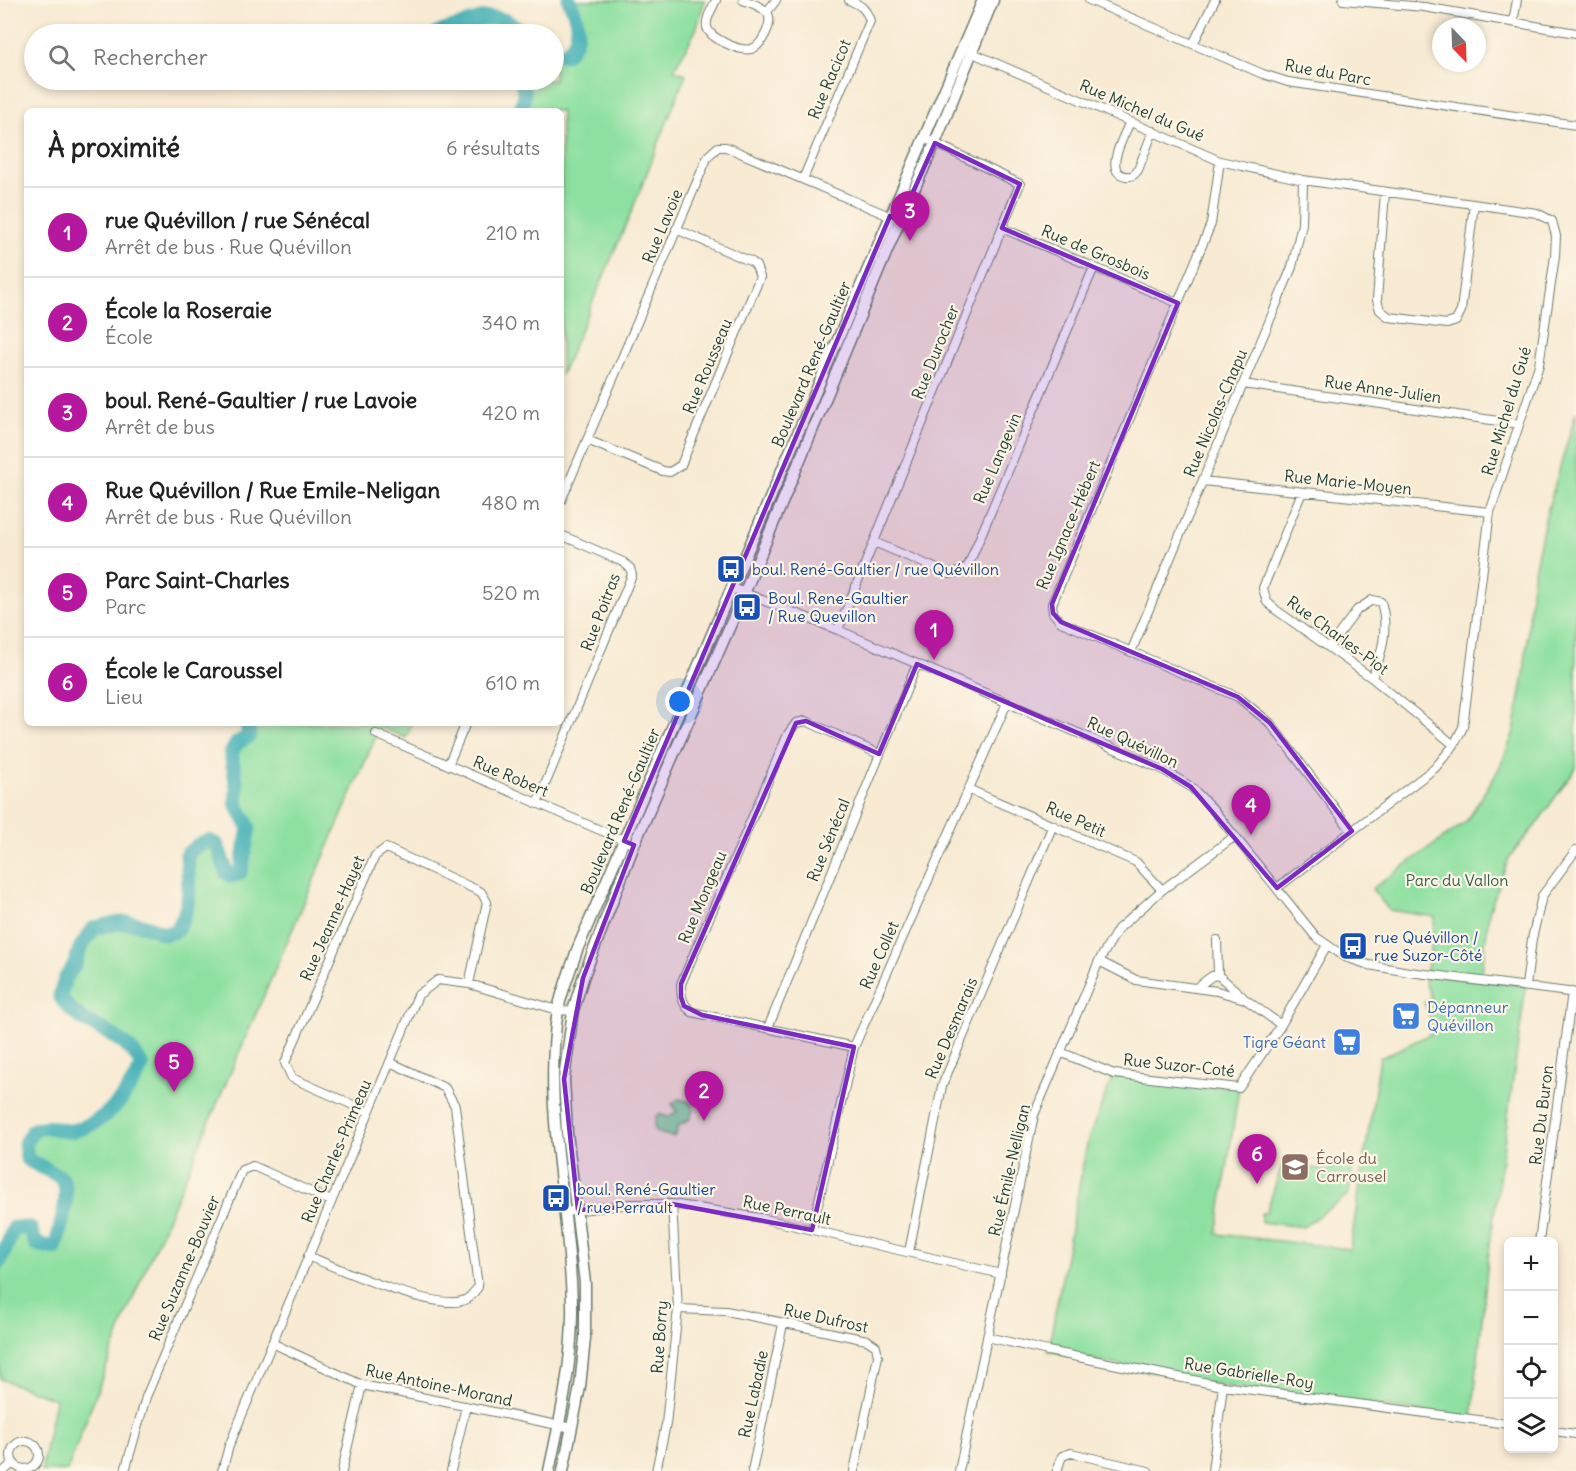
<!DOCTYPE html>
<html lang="fr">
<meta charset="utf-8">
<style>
:root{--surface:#fff;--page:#f2f2f2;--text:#222;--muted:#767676;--line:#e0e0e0;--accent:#b5179e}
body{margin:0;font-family:Delius,sans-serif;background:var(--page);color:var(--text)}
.controls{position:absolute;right:18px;bottom:18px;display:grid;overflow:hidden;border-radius:9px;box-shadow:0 3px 9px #0003}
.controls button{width:54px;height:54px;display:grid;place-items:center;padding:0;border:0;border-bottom:2px solid var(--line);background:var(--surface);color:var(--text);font:30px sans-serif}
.compass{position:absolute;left:1432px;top:18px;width:54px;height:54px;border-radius:50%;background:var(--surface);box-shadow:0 3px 9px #0003;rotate:157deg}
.you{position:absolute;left:680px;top:702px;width:21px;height:21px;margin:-15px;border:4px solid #fff;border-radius:50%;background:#1a73e8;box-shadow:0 0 0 9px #1a73e833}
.badge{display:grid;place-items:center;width:39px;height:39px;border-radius:50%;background:var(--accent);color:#fff;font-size:20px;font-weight:700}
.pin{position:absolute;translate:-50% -50px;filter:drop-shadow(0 2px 3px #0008)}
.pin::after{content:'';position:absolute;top:32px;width:21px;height:18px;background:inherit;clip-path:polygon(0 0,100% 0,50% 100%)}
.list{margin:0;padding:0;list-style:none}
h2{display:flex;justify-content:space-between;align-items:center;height:78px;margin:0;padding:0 24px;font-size:26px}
h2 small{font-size:20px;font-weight:400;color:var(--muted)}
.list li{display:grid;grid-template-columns:39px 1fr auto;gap:18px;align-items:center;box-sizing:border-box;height:90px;padding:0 24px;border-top:2px solid var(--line)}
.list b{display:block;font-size:22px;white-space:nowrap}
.list p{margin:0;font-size:20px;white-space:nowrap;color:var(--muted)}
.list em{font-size:20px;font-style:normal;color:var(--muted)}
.icon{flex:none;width:33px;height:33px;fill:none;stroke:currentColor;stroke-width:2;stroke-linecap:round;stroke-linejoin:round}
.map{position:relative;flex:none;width:1576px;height:1471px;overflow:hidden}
.search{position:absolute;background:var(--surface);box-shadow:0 3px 9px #0003;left:24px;top:24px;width:540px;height:66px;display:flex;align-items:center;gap:15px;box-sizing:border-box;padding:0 21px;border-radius:33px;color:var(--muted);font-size:22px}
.panel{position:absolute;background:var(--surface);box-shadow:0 3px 9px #0003;left:24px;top:108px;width:540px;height:618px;border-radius:9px}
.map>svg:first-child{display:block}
.green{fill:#8de0a0;stroke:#568e6a;stroke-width:1.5}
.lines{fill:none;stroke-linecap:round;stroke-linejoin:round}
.river{stroke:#3daeb5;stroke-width:15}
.minor-casing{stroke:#6b7a6c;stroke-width:10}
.tertiary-casing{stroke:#6b7a6c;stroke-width:13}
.minor{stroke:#fff;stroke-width:8}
.tertiary{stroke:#fff;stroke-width:10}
.marked{fill:#7b2cbf;fill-opacity:0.2;stroke:#7b2cbf;stroke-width:4.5;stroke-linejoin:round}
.labels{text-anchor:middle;stroke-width:4.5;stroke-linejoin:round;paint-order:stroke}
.street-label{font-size:16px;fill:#1f3d34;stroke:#fcf5e5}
.transit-label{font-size:16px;fill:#164399;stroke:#fcf5e5;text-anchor:start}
.park-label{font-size:16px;fill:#355e4a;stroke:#fcf5e5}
.shop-label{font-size:16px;fill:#366cbe;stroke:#fcf5e5;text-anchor:start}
.education-label{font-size:16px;fill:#785e54;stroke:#fcf5e5;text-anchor:start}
</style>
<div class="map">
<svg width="1576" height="1471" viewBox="0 0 1576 1471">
<rect width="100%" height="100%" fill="#fcf5e5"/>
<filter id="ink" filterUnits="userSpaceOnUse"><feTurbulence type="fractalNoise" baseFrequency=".0167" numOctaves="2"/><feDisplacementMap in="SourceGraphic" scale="12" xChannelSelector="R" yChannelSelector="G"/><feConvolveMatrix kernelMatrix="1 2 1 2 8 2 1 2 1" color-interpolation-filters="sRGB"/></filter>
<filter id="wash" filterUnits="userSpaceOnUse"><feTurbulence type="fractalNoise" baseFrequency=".008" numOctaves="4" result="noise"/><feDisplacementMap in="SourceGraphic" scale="24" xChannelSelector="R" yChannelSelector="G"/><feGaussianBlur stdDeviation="1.35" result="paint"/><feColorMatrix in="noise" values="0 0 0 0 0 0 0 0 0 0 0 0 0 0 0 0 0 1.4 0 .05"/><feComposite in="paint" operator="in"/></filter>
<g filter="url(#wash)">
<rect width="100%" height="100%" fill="#f8ead3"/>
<path class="green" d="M 569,0 L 705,0 L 696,30 L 674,70 L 686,74 L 631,213 L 561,375 L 561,111 L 518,111 C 525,100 526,91 520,80 L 554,80 L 554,52 L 564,55 C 583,40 579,20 569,0 Z
M 489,17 L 506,20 L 527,34 L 437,34 L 472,21 Z
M 1576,412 L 1576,768 L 1535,826 L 1509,858 L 1489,912 L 1481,980 L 1526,986 L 1488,1259 L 1472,1418 L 1223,1386 L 1048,1351 L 1088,1139 L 1114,1074 L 1239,1088 L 1217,1234 L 1350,1249 L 1380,1058 L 1435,1032 L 1424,1002 L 1432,999 L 1425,983 L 1435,917 L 1389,910 L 1372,889 L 1466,822 L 1500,767 L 1514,732 L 1524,676 L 1532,581 L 1545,519 Z
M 247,723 L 412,723 L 406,738 L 380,727 L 127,1312 L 67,1471 L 41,1471 L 55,1399 L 0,1379 L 0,1261 L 14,1228 L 30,1228 L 36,1244 L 55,1248 C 59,1233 73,1189 61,1178 C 55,1173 34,1164 27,1159 L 25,1143 L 33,1130 C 37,1129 43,1127 47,1127 C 55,1127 63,1132 71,1131 C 106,1125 127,1096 142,1066 C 138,1061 136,1054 131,1050 C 109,1026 79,1027 60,996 L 65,979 L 75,964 L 80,948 L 94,928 C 124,921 136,919 164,934 L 176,931 C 193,905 189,883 187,854 L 197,846 L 209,841 L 217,845 L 227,873 L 231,876 L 238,874 L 241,870 L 249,828 L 236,803 L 237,788 L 231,753 L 237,743 L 249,736 Z
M 679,1099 L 689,1102 L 693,1108 L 690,1119 L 678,1126 L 676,1134 L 673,1137 L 659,1133 L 654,1128 L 656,1116 L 659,1114 L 668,1117 L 677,1111 L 672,1104 Z
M 1340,1160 L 1353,1161 L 1349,1194 L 1303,1227 L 1261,1222 L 1261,1213 L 1266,1213 L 1282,1165 L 1330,1170 L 1331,1167 L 1340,1167 Z"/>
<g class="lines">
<path class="river" d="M 437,34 C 444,30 452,29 460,26 C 492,13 499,15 527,34
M 554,52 L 564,55 C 583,40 579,20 569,0
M 518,111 C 525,100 526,91 520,80
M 0,1261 L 14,1228 L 30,1228 L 36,1244 L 55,1248 C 59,1233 73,1189 61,1178 C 56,1173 34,1164 27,1159 L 25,1143 L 33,1130 C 37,1129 43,1127 47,1127 C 55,1127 63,1132 71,1131 C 106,1124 127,1096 142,1066 C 139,1061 136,1054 131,1050 C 108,1026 78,1026 60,996 L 65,979 L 75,964 L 80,948 L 94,928 C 124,921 136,919 164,934 L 176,931 C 193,905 189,883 187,854 L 197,846 L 209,841 L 217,845 L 227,873 L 231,876 L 238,874 L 241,870 L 249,828 L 236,803 L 237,788 L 231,753 L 237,743 L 249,736 L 247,723"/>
</g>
</g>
<g filter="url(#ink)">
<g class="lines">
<g class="minor-casing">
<path id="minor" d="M 716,0 C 713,7 705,19 707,27 C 709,38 740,52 751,49 C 761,47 773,24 768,14 C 764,7 751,3 743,0
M 1089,0 L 1263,74 L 1288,82 L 1576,125
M 1343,0 L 1424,7 L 1576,33
M 767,12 L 776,0
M 1513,22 L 1517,0
M 1193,44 L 1215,0
M 968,51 L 1220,161 L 1303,180 L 1537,213 L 1552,221 L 1556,236 L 1555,256 L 1539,365 L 1490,512 L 1463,727 L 1454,745 L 1435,768 L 1277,888
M 1130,122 C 1125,134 1102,173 1126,176 C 1132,177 1135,175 1138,170 L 1153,131
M 1220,161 L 1211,224 L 1052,604 L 1053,613 L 1061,622 L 1238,697 L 1270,723 L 1352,831
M 803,179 L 870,21 C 866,8 860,5 849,0
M 1385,192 L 1377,300 L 1380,310 L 1389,317 L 1447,324 L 1456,321 L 1461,311 L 1474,204
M 1002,228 L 1178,303
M 1243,384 L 1519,424
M 587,440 L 663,471 L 670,472 L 681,465 L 760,277 L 756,266 L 752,262 L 676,229
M 1203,481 L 1490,512
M 1302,492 L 1263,588 L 1267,602 L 1276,610 L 1372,678 L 1454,745
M 561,501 L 708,156 L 718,147 L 726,147 L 894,218
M 874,542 L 949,574 L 960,572 L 968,566 L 1094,267
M 732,588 L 838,630 L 1162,769 L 1191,787 L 1212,808 L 1316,937 L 1345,957 L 1369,965 L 1409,972 L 1576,993
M 838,630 L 1020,184 L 924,138
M 1330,646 L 1357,610 L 1372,600 L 1381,602 C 1389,628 1382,654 1372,678
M 1131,652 L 1292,267 L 1302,224 L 1303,180
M 376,734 L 628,842
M 448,765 L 466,723
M 968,789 L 1136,862 L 1162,890
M 537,804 L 632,575 L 630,568 L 623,562 L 561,535
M 1217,940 L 1218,975
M 1099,961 L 1136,980 L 1217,991 L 1245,999 L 1281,1025
M 1526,986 L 1532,939 L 1542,896 L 1576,850
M 1196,988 L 1212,976 L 1218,975 L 1242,996
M 768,1028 L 917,664
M 854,1047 L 692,1012 C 682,1004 681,997 681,984 L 788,734 L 796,723 L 806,721 L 879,754
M 1060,1052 L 1114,1074 L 1239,1088 L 1281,1025 L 1327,945
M 369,1112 L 292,1078 L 285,1063 L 375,856 L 386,848 L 481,892 L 487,902 L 469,984
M 564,1212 L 631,1204 L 672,1204 L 761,1218 L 1001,1274
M 812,1230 L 854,1047 L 1007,703
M 1539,1242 L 1572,992
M 909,1252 L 942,1086 L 1053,825
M 308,1256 C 339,1269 436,1312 465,1300 C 470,1298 475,1291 478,1287 L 455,1106 L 445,1088 L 390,1062
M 678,1309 L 726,1311 L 867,1340 L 876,1346 L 878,1356 L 854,1471
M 987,1337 L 1048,1351 L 1223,1386 L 1508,1424
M 272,1343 L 362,1385 L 572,1428
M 1554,1431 L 1576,1434
M11 1455a14 14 0 1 1 28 0a14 14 0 1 1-28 0Z
M 4,1471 L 13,1463
M 125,1471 L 146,1397 L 242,1170 L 253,1166 L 331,1201
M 222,1471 L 229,1446 L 418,995 L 438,980 L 469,984 L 558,1010 L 573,1011
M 342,1471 L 362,1385
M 451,1471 L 466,1406
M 656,1471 L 666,1424 L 678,1309 L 672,1204
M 752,1471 L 783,1324
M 959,1471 L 1034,1115 L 1099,961 L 1118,929 L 1162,890 L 1235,836
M 1057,1471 L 1062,1456 L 1071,1453 L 1148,1471
M 1212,1471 L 1223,1386"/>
</g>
<g class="tertiary-casing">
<path id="tertiary" d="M 549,1471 C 561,1416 573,1361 572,1305 C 570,1206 542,1109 558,1010 C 562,990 571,969 577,950 L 983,0
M 563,1471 L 580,1387 L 585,1338 L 585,1283 L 567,1133 L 564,1079 L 573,1011 L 583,978 L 634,845 L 744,594 L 894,234 L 935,143 L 993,0"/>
</g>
<use href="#minor" class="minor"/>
<use href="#tertiary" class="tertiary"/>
</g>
</g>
<path class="marked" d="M 935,143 L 1020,184 L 1002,228 L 1178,303 L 1052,604 L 1053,613 L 1061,622 L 1238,697 L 1270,723 L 1352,831 L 1277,888 L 1191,787 L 1162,769 L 917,664 L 879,754 L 806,721 L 796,723 L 681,984 L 681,997 L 684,1006 L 702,1015 L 854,1047 L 812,1230 L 672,1204 L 578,1210 L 564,1079 L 583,978 L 634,845 L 624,841 L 890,216 L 900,221 Z"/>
<defs>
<g id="bus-square" transform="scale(1.5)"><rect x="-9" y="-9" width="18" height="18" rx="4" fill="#1a4fb4" stroke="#fcf5e5"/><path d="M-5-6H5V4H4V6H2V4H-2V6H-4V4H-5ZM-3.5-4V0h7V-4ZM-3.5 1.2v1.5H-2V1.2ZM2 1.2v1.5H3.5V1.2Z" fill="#fff"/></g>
<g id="supermarket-square" transform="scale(1.5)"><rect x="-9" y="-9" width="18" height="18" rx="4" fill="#3f7fe0" stroke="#fcf5e5"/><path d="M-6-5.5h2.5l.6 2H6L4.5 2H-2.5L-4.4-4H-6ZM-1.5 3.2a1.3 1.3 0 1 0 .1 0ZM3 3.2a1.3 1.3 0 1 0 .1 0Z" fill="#fff"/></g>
<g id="school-square" transform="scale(1.5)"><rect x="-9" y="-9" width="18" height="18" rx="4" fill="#8d6e63" stroke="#fcf5e5"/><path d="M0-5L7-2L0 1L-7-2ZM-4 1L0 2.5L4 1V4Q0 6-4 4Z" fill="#fff"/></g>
</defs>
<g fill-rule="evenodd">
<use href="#bus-square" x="731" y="569"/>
<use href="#bus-square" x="747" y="607"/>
<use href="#bus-square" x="1353" y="946"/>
<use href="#supermarket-square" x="1406" y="1016"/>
<use href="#supermarket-square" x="1347" y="1042"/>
<use href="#school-square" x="1295" y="1167"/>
<use href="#bus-square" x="556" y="1198"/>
</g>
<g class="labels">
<g class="street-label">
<text transform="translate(1328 72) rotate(10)" y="6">Rue du Parc</text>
<text transform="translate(829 79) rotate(-67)" y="6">Rue Racicot</text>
<text transform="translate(1142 110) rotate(23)" y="6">Rue Michel du Gué</text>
<text transform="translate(662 226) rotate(-67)" y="6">Rue Lavoie</text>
<text transform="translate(1096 252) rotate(23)" y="6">Rue de Grosbois</text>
<text transform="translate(935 352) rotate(-68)" y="6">Rue Durocher</text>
<text transform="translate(811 364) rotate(-67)" y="6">Boulevard René-Gaultier</text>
<text transform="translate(707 366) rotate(-67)" y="6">Rue Rousseau</text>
<text transform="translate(1383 389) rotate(8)" y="6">Rue Anne-Julien</text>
<text transform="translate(1506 411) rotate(-73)" y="6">Rue Michel du Gué</text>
<text transform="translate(1215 413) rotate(-67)" y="6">Rue Nicolas-Chapu</text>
<text transform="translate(997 458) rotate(-67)" y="6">Rue Langevin</text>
<text transform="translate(1348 482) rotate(6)" y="6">Rue Marie-Moyen</text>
<text transform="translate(1068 525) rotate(-67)" y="6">Rue Ignace-Hébert</text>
<text transform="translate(600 612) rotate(-69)" y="6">Rue Poitras</text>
<text transform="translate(1338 635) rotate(36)" y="6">Rue Charles-Piot</text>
<text transform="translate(1133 742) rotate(25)" y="6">Rue Quévillon</text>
<text transform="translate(511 776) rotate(23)" y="6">Rue Robert</text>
<text transform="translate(620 811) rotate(-67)" y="6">Boulevard René-Gaultier</text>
<text transform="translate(1076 819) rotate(24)" y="6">Rue Petit</text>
<text transform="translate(828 840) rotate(-68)" y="6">Rue Sénécal</text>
<text transform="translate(702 897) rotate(-67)" y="6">Rue Mongeau</text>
<text transform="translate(332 918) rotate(-66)" y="6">Rue Jeanne-Hayet</text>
<text transform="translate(879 955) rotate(-66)" y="6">Rue Collet</text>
<text transform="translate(951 1028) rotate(-67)" y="6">Rue Desmarais</text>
<text transform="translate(1179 1065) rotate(6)" y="6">Rue Suzor-Coté</text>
<text transform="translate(1541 1115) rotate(-83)" y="6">Rue Du Buron</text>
<text transform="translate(336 1151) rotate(-67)" y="6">Rue Charles-Primeau</text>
<text transform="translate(1009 1170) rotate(-77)" y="6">Rue Émile-Nelligan</text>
<text transform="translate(787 1210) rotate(12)" y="6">Rue Perrault</text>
<text transform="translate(184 1268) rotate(-67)" y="6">Rue Suzanne-Bouvier</text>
<text transform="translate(826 1318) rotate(12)" y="6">Rue Dufrost</text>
<text transform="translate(659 1337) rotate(-86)" y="6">Rue Borry</text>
<text transform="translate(1249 1373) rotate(9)" y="6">Rue Gabrielle-Roy</text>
<text transform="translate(439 1385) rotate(12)" y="6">Rue Antoine-Morand</text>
<text transform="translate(753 1394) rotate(-78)" y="6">Rue Labadie</text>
</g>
<g class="transit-label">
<text x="752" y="575">boul. René-Gaultier / rue Quévillon</text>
<text x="768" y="604">Boul. Rene-Gaultier<tspan x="768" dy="18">/ Rue Quevillon</tspan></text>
<text x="1374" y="943">rue Quévillon /<tspan x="1374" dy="18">rue Suzor-Côté</tspan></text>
<text x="577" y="1195">boul. René-Gaultier<tspan x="577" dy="18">/ rue Perrault</tspan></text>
</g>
<g class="park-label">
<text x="1457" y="886">Parc du Vallon</text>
</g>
<g class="shop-label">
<text x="1427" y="1013">Dépanneur<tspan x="1427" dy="18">Quévillon</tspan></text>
<text x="1326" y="1048" text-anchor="end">Tigre Géant</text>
</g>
<g class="education-label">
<text x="1316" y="1164">École du<tspan x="1316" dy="18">Carrousel</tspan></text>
</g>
</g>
</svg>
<div class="controls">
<button>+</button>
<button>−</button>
<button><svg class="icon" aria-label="locate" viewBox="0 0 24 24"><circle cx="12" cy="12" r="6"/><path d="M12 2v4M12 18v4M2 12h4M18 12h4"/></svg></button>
<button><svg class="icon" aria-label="layers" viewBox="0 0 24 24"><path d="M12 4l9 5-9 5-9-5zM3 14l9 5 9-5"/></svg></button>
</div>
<svg class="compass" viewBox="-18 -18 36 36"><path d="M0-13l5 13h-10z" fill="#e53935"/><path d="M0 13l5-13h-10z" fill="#767676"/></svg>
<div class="you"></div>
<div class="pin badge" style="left:934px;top:660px">1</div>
<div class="pin badge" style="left:704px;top:1121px">2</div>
<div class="pin badge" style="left:910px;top:241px">3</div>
<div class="pin badge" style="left:1251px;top:835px">4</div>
<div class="pin badge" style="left:174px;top:1092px">5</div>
<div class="pin badge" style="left:1257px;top:1184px">6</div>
<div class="search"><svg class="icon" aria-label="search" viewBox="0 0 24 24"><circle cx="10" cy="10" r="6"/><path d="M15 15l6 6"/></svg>Rechercher</div>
<section class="panel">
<h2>À proximité<small>6 résultats</small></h2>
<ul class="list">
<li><span class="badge">1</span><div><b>rue Quévillon / rue Sénécal</b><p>Arrêt de bus · Rue Quévillon</p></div><em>210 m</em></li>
<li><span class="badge">2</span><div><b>École la Roseraie</b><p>École</p></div><em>340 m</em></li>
<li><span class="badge">3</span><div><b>boul. René-Gaultier / rue Lavoie</b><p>Arrêt de bus</p></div><em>420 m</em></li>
<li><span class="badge">4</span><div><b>Rue Quévillon / Rue Emile-Neligan</b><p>Arrêt de bus · Rue Quévillon</p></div><em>480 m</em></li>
<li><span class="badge">5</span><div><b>Parc Saint-Charles</b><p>Parc</p></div><em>520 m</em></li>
<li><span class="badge">6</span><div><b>École le Caroussel</b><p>Lieu</p></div><em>610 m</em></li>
</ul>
</section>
</div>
